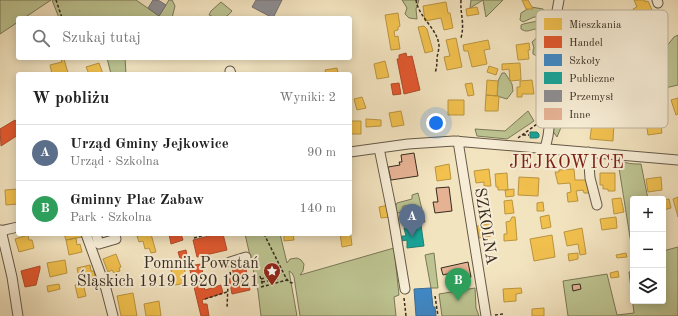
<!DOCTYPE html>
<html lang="pl">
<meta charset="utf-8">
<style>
:root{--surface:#fff;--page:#f6f6f6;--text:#222;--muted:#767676;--line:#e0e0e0;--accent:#db2777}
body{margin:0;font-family:"Old Standard TT",serif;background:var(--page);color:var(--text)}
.controls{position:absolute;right:12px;bottom:12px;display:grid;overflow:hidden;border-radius:4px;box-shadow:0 2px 10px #0003}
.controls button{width:36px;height:36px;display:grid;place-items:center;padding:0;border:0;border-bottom:1px solid var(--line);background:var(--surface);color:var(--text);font:20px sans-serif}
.you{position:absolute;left:436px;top:123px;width:14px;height:14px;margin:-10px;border:3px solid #fff;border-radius:50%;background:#1a73e8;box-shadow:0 0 0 6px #1a73e833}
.badge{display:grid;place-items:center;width:26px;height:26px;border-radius:50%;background:var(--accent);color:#fff;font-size:13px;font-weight:700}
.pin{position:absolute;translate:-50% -33px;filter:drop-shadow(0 1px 2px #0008)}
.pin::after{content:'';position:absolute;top:21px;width:14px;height:12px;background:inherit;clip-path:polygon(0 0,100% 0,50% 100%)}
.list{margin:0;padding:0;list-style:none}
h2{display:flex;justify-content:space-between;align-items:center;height:52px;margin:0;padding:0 16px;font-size:17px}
h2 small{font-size:13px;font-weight:400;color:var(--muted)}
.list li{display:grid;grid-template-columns:26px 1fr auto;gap:12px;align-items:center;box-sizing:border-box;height:56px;padding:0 16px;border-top:1px solid var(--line)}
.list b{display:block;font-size:15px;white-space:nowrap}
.list p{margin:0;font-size:13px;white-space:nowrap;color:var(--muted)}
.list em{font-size:13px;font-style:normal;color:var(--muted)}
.icon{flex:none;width:22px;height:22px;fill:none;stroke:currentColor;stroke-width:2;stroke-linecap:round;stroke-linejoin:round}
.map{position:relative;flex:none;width:678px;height:316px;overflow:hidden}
.search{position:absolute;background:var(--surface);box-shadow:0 2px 10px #0003;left:16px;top:16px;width:336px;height:44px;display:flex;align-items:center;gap:10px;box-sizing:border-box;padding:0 14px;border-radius:4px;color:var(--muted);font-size:15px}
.panel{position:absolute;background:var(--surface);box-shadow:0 2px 10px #0003;left:16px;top:72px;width:336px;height:164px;border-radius:4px}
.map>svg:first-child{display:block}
.green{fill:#bdc491;stroke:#7a7858}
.homes{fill:#f2c14e;stroke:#ba9440}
.shops{fill:#e4572e;stroke:#b04a2a}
.schools{fill:#3f88c5;stroke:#3c6c93}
.public{fill:#17a398;stroke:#207f74}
.industry{fill:#8d8d92;stroke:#737070}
.building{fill:#e5b293;stroke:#362b1f}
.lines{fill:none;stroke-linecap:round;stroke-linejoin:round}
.minor-casing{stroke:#655947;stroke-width:11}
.path{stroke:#362b1f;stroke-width:1.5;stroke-dasharray:3 2;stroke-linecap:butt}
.minor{stroke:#f7edd6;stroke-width:9}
.labels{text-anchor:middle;stroke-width:4;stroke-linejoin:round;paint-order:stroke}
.street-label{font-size:16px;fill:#362b1f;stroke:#f7edd6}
.poi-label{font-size:16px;fill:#362b1f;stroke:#f7edd6;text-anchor:end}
.quarter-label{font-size:18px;letter-spacing:1px;fill:#7a1f14;stroke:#f7edd6}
.key{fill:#f7edd6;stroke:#bdb39f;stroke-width:1}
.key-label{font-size:11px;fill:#362b1f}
</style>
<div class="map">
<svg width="678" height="316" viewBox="0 0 678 316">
<rect width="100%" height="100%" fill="#f3e4c0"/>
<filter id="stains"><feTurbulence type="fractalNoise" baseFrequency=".005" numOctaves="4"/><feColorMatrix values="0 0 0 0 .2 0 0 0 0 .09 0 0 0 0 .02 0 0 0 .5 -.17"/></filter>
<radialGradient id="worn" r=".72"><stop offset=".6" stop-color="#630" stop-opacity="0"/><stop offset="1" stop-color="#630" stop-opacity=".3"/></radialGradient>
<path class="green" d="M 0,0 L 51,0 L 24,18 L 18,18 L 18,22 L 0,34 Z
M 52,0 L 136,0 L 159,16 L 169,0 L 172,0 L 175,6 L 172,18 L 59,18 Z
M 402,0 L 419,0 L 416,9 L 417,19 L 409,18 L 405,14 L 407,8 Z
M 471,0 L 503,0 L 486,17 L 483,0 L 470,8 Z
M 221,2 L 232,11 C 226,19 218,20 209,15 L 211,11 Z
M 531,7 L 543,9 L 546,12 L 541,17 L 534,17 L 523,22 L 520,20 L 521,13 Z
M 541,19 L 549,28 L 549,50 L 537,56 L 533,54 L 533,50 L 534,48 L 532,42 L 541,34 L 536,29 C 529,30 527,33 521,29 L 521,25 C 528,22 534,23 541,19 Z
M 678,35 L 678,85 L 665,88 L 658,85 L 648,85 L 629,89 L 607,82 L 559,91 L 559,86 L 606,73 L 633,61 L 662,52 L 674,37 Z
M 107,58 L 125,58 L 126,74 L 111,74 Z
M 502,73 L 505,73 L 512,84 L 513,91 L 507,99 L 497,96 L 498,81 Z
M 558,94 L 562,101 L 562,125 L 557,137 L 552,130 L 554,101 Z
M 528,111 L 534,121 L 507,139 L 477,136 L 475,129 L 505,131 Z
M 619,159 C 625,164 633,164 641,164 L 648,199 L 633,199 L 633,256 L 619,168 L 615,165 L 615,163 Z
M 418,193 L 425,222 L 420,223 L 416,205 L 403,206 L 402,212 L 398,213 L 396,212 L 396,205 L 397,203 L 412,199 L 412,195 Z
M 245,234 L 280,234 L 287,263 L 290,259 L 297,258 L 301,260 L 304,264 L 303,271 L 300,275 L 394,248 L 399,295 L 394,297 L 396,316 L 300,316 L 294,277 L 292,273 L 289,271 L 297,316 L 261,316 L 258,291 Z
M 678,247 L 678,316 L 568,316 L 563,281 L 607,274 L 617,315 L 634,313 L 629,272 L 633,271 L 633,301 L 663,301 L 663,251 Z
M 434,253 L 438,288 L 431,288 L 425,255 Z
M 475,288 L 476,308 L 479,316 L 442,316 L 439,294 Z"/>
<path class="homes" d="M 522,0 L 528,0 L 533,9 L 526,9 Z
M 634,0 L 645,0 L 645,2 L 648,1 L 653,12 L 641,18 L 640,14 L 636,16 L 633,9 L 637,7 Z
M 446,2 L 448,13 L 450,13 L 453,28 L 444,30 L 441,18 L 425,21 L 423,6 Z
M 477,7 L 479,14 L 467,16 L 466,9 Z
M 398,13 L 400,26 L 398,27 L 398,30 L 394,31 L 395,37 L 398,36 L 400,49 L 391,50 L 385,15 Z
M 424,26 L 427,29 L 433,51 L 425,53 L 418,27 Z
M 456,38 L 462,67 L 447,70 L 444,57 L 450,56 L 446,40 Z
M 488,40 L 490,49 L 484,50 L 487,64 L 472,67 L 468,51 L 464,51 L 463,45 Z
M 529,43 L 530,50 L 528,50 L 529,59 L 518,60 L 516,45 Z
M 61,59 L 64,59 L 68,73 L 52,74 L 50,65 L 62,62 Z
M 385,61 L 389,77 L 377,79 L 374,64 Z
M 99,63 L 103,74 L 89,74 L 86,67 Z
M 520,63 L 521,80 L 510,81 L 509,69 L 502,70 L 502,64 Z
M 489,66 L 498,69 L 496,75 L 487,72 Z
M 337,68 L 338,74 L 326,74 L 325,70 Z
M 487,80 L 498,81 L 497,96 L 486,95 Z
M 532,80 L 534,94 L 522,94 L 522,97 L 517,97 L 517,87 L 520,87 L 520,81 Z
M 472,83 L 474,95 L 468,96 L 465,84 Z
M 486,95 L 499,96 L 498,111 L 485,111 Z
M 362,97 L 366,108 L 357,110 L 354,99 Z
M 678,98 L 678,114 L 676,115 L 671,100 Z
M 448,100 L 464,100 L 464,115 L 448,115 Z
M 661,102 L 664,120 L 660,120 L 662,133 L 648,135 L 646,122 L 650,121 L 650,118 L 656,117 L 654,103 Z
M 594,108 L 606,109 L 605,119 L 606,119 L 606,122 L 614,123 L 613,141 L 590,139 Z
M 401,111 L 404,125 L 392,127 L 389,113 Z
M 366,119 L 381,120 L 381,126 L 366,127 Z
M 350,121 L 361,121 L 361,134 L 350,134 Z
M 449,164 L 451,179 L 437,181 L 435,167 Z
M 489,169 L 491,186 L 484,186 L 484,182 L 476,183 L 474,171 Z
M 574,169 L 575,180 L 588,180 L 589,193 L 584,193 L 583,190 L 576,191 L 578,201 L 568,202 L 567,193 L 571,192 L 570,183 L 558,184 L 555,172 L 559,172 L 559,170 Z
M 507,173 L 508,190 L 498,190 L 498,187 L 496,187 L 495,174 Z
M 600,173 L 615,173 L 615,191 L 608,191 L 608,189 L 603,189 L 603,185 L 600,185 Z
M 519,177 L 539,178 L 538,196 L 518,195 Z
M 661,177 L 662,190 L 648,192 L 646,179 Z
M 18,189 L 18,204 L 6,205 L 5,190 Z
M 514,189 L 514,196 L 506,197 L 505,190 Z
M 678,197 L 678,217 L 673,199 Z
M 621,198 L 624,212 L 614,214 L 612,199 Z
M 669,199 L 671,208 L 663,210 L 663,200 Z
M 512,200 L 514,213 L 505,214 L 504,201 Z
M 543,202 L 544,211 L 537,211 L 537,203 Z
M 389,205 L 391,217 L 381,218 L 379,207 Z
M 549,215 L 551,227 L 542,229 L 540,217 Z
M 512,217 L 515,217 L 517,240 L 504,241 L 504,234 L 507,234 L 506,222 L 510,221 Z
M 616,217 L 617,228 L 602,230 L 600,219 Z
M 492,223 L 493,230 L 490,231 L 491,236 L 479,238 L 477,226 Z
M 582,228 L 586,254 L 580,255 L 578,244 L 567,246 L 564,232 Z
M 350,230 L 352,245 L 342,247 L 340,234 L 350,234 Z
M 64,234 L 82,234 L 82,237 L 66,240 Z
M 139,234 L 151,234 L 156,252 L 151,253 L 149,248 L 145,249 L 143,241 L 139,242 L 137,236 L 139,236 Z
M 284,234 L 293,234 L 294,240 L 284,241 Z
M 28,235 L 29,240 L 32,240 L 34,248 L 19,252 L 15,239 Z
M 552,235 L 555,257 L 534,261 L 530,239 Z
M 76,238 L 77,245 L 80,244 L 82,252 L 69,255 L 66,240 Z
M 578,253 L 578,259 L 569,261 L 568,254 Z
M 626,253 L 627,257 L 617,258 L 616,255 Z
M 116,254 L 121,267 L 119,268 L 120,271 L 114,273 L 112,270 L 108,272 L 103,259 Z
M 65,260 L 67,273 L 50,277 L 47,263 Z
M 90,265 L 91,271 L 94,271 L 95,278 L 80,281 L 77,268 Z
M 184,267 L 187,283 L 175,285 L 171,270 Z
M 618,271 L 619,277 L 611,278 L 610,273 Z
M 83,283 L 86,296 L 78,298 L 75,285 Z
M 59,284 L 60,289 L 48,292 L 47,286 Z
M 521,288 L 522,293 L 516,294 L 516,301 L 504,302 L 503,289 Z
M 133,293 L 137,316 L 121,316 L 117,296 Z
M 159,301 L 161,316 L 146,316 L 144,304 Z
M 544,308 L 544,316 L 532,316 L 532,309 Z"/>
<path class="shops" d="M 406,53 L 407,57 L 412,56 L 420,90 L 404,94 L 397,59 L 399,59 L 399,55 Z
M 399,83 L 401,94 L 393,95 L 391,84 Z
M 15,120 L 18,125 L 18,135 L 1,146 L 0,129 Z
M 169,234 L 181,234 L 183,240 L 171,244 Z
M 217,234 L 223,234 L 227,250 L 197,257 L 193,240 Z
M 186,250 L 189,266 L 183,268 L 178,252 Z
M 201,264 L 205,284 L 203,284 L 205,290 L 221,285 L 223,293 L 202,300 L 203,304 L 207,304 L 209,316 L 201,316 L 189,266 Z
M 245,264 L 250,290 L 232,294 L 229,279 L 234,278 L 232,266 Z
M 40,266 L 40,269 L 36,285 L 25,287 L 21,271 Z"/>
<path class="schools" d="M 431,288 L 433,307 L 435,307 L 436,316 L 416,316 L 414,289 Z"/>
<path class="public" d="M 530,132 L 537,132 L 539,134 L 539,137 L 537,138 L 530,138 Z
M 421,225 L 424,246 L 407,248 L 407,240 L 402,241 L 402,236 L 406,236 L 404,228 Z"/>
<path class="industry" d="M 153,0 L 158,0 L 166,5 L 159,16 L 148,8 Z
M 256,0 L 282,0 L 273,18 L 252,7 Z"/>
<path class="building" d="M 414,153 L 418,176 L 391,180 L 388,167 L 400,165 L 399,162 L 402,162 L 401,155 Z
M 449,187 L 452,211 L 435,213 L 433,202 L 438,202 L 436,188 Z
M 468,262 L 471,277 L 469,278 L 470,282 L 455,285 L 454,279 L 456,279 L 455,272 L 443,275 L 441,268 Z
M 580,284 L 581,289 L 573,291 L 572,285 Z"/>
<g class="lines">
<g class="minor-casing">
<path id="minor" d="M 657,0 L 658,3
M 230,71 L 231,74
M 458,141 L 486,316
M 379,148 L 393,217 L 405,289
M 545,149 L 548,136 L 554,88 L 554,27 L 559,0
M 350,152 L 408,144 L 454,141 L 678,160
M 588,152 L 590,178 L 597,205
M 1,230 L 12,277 L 18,316
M 0,231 L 18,227
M 86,234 L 106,289 L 113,316
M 96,234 L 99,244 L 116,239 L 114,234
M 230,262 L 246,257"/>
</g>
<path class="path" d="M 56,0 L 62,18
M 416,0 C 419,18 437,28 439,45 C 439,49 438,53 437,57 C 437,63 437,67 435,73
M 461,0 C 460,14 465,23 461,38
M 523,135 L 529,135
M 518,138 L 541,121
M 264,234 L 286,278 L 289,282 L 293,283
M 194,238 L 210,234
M 230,272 L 231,276
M 275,272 L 277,280
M 260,276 L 263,286
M 226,279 L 228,285 L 227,308
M 261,279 L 276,275
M 262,282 L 277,279
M 261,287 L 287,280
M 435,296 L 438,316
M 404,298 L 406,316
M 205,299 L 227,292
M 495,315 L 503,314 L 503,316"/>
<use href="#minor" class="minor"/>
</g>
<defs>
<g id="sight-pin" transform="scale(0.9)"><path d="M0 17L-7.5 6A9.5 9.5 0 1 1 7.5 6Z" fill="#8f2418" stroke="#f7edd6"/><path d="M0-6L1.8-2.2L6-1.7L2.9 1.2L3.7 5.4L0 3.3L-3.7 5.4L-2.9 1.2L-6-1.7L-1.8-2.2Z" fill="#fff"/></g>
</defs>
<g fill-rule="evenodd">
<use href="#sight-pin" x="272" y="271"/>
</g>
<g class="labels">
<g class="street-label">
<text transform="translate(487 226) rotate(81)" y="6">SZKOLNA</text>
</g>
<g class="poi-label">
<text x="259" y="268">Pomnik Powstań<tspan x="259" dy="18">Śląskich 1919 1920 1921</tspan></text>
</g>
<g class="quarter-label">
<text x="567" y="168">JEJKOWICE</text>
</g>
</g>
<rect x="536" y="10" width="132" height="118" rx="6" class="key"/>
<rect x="544" y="18" width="18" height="12" fill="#f2c14e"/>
<rect x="544" y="36" width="18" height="12" fill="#e4572e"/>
<rect x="544" y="54" width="18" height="12" fill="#3f88c5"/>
<rect x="544" y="72" width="18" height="12" fill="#17a398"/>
<rect x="544" y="90" width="18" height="12" fill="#8d8d92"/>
<rect x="544" y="108" width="18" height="12" fill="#e5b293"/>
<g class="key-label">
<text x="569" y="28">Mieszkania</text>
<text x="569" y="46">Handel</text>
<text x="569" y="64">Szkoły</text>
<text x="569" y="82">Publiczne</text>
<text x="569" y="100">Przemysł</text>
<text x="569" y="118">Inne</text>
</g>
<rect width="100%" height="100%" filter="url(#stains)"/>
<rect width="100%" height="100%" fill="url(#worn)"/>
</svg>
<div class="controls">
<button>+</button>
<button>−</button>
<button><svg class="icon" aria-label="layers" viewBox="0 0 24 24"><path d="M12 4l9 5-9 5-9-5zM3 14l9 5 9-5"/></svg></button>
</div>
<div class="you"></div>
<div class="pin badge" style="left:412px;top:237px;background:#5c6f8a">A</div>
<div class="pin badge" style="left:458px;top:301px;background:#2e9e5b">B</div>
<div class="search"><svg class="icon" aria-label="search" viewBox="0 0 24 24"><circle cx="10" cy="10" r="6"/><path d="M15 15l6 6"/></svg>Szukaj tutaj</div>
<section class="panel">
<h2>W pobliżu<small>Wyniki: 2</small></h2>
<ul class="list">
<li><span class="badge" style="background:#5c6f8a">A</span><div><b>Urząd Gminy Jejkowice</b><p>Urząd · Szkolna</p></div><em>90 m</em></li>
<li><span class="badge" style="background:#2e9e5b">B</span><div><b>Gminny Plac Zabaw</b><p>Park · Szkolna</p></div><em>140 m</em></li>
</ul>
</section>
</div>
